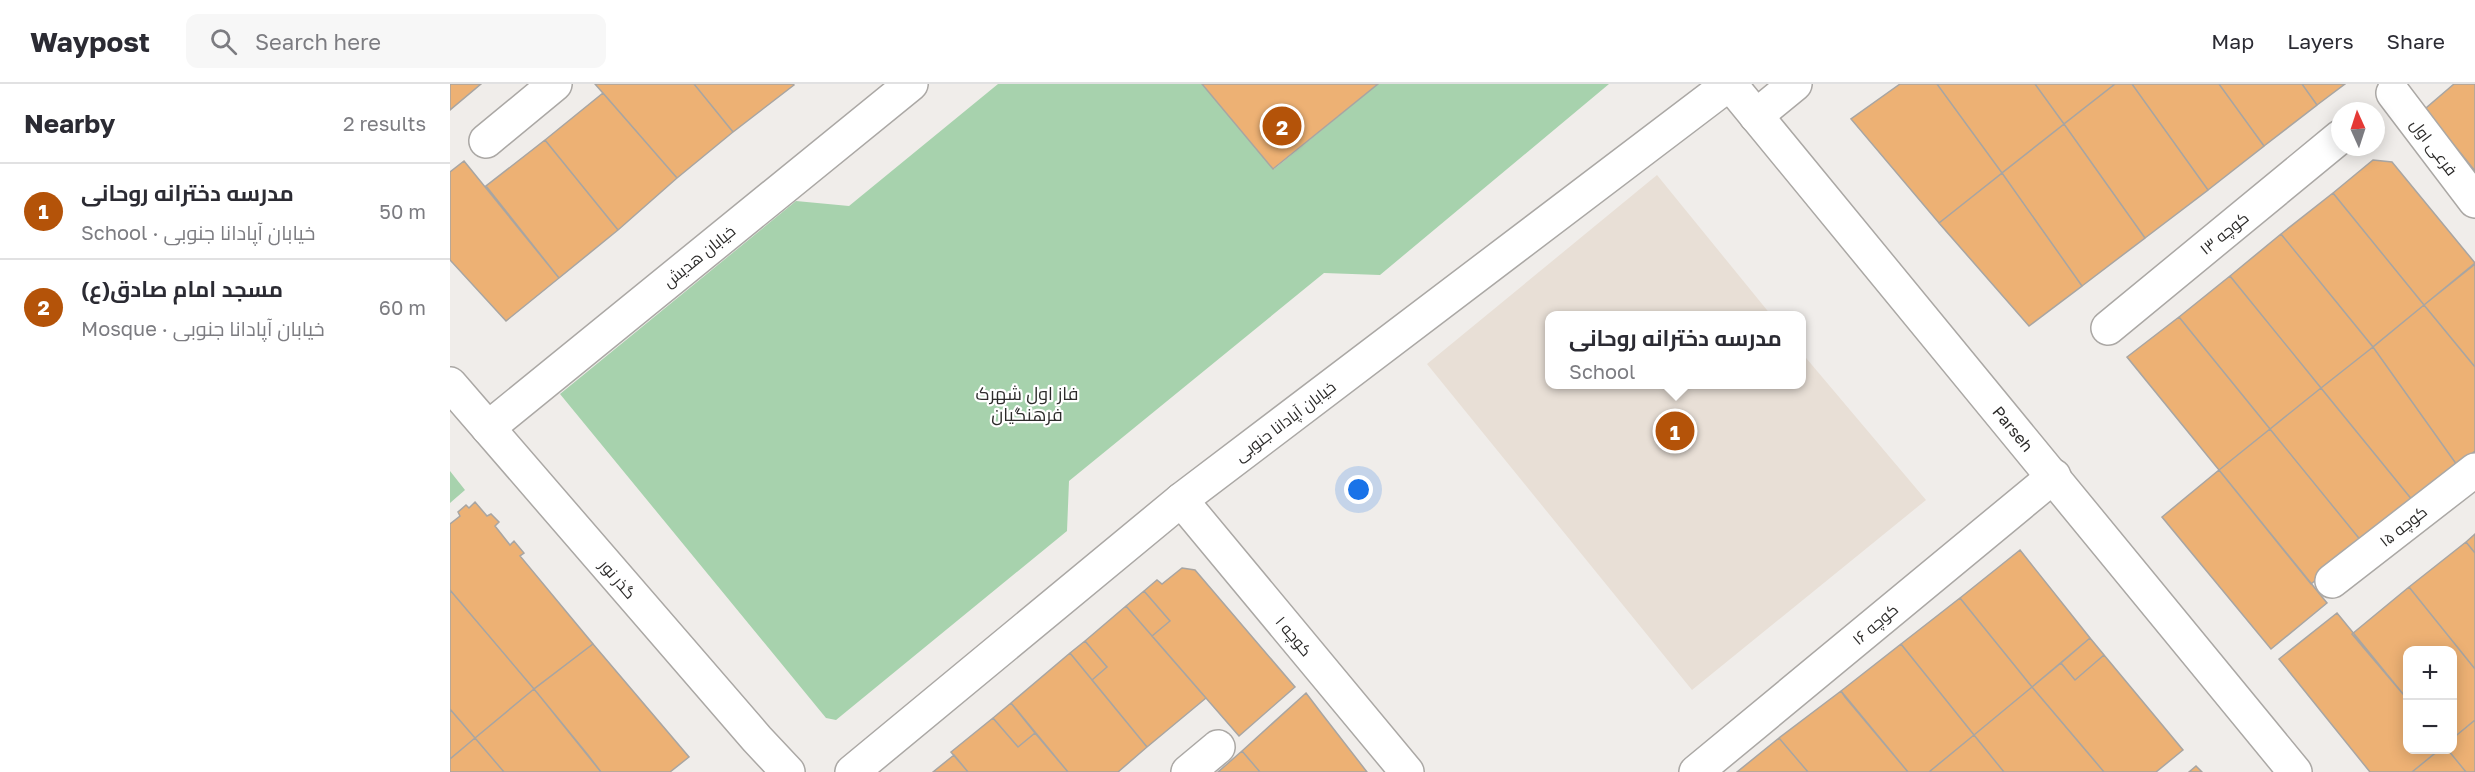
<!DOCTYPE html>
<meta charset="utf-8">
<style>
:root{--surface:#fff;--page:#f7f7f7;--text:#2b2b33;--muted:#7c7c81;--line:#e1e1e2;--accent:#b45309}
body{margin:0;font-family:"Golos Text",Cairo,sans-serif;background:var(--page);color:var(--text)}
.controls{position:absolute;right:18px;bottom:18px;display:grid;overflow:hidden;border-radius:12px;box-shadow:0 3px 15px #0003}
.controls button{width:54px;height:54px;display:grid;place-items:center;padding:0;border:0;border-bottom:2px solid var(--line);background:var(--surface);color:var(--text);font:30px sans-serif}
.compass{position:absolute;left:1881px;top:18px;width:54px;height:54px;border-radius:50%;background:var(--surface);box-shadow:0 3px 15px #0003;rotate:357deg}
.you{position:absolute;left:909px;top:406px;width:21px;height:21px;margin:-15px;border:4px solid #fff;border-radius:50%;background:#1a73e8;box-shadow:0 0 0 9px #1a73e833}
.badge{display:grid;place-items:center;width:39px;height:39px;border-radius:50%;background:var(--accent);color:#fff;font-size:20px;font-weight:700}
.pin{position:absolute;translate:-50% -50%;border:3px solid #fff;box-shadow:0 2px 6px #0006}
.popup{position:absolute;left:1095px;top:227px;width:261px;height:78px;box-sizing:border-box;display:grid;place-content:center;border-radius:12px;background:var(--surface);filter:drop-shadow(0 2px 4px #0005);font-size:20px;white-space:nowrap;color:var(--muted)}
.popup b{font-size:22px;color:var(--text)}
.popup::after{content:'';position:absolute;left:50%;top:100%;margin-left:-12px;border:12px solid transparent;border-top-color:var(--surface)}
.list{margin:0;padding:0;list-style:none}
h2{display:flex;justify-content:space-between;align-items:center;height:78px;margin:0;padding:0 24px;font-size:26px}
h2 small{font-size:20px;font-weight:400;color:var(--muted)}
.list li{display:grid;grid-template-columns:39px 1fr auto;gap:18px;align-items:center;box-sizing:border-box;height:96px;padding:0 24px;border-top:2px solid var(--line)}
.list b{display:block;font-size:22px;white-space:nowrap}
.list p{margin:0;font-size:20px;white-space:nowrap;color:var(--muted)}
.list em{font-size:20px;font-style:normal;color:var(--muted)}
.icon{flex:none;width:33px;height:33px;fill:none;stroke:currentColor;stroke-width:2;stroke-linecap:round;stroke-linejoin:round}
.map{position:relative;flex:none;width:2025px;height:688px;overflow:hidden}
header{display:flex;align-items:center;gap:36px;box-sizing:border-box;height:84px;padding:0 30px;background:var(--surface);border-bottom:2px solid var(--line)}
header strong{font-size:28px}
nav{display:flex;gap:33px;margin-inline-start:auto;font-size:21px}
.search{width:420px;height:54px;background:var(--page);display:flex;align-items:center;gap:15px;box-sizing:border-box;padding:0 21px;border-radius:12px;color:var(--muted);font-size:22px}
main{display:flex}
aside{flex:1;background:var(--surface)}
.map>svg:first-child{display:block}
.built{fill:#e8dfd6}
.green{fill:#a7d2ad}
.building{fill:#edb174;stroke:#a8a5a2;stroke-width:1.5}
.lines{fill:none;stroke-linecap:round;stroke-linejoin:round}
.minor-casing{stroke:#aba8a5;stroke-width:36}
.minor{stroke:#fff;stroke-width:33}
.labels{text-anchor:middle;stroke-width:4.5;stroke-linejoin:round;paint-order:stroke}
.street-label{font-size:16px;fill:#2c2b2a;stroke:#fff}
.neighbourhood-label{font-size:18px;fill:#2c2b2a;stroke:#fff}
</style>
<header>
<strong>Waypost</strong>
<div class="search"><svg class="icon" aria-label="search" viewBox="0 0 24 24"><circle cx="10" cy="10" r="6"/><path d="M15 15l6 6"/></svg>Search here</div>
<nav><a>Map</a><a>Layers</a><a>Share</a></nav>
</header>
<main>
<aside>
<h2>Nearby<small>2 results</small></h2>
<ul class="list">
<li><span class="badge">1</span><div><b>مدرسه دخترانه روحانی</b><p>School · خیابان آپادانا جنوبی</p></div><em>50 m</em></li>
<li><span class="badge">2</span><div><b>مسجد امام صادق(ع)</b><p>Mosque · خیابان آپادانا جنوبی</p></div><em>60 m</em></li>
</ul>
</aside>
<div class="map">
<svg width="2025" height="688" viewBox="0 0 2025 688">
<rect width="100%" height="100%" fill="#f0edea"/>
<path class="built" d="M 1207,91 L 1321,231 L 1099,232 L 1099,300 L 1351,300 L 1351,268 L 1476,416 L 1242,606 L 977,280 Z"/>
<path class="green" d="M 548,0 L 752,0 L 824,85 L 928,0 L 1159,0 L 930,191 L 874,189 L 619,397 L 617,447 L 386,636 L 376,634 L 110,310 L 346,117 L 399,122 Z
M 0,387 L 15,406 L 0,419 Z"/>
<path class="building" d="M 0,0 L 31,0 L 0,26 Z
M 145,0 L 244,0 L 283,48 L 227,94 Z
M 244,0 L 343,0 L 344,1 L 283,48 Z
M 752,0 L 928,0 L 823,85 Z
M 1450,0 L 1487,0 L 1552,89 L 1489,139 L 1401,35 Z
M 1487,0 L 1585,0 L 1614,40 L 1552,89 Z
M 1585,0 L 1665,0 L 1614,40 Z
M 1665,0 L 1682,0 L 1758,106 L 1695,154 L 1614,40 Z
M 1682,0 L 1769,0 L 1814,62 L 1758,106 Z
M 1769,0 L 1852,0 L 1867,21 L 1814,62 Z
M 1852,0 L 1895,0 L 1867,21 Z
M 2004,0 L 2025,0 L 2025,87 L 1978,29 L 1976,24 Z
M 153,9 L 227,94 L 168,146 L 95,56 Z
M 1614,40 L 1695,154 L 1632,202 L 1552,89 Z
M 95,56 L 168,146 L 109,194 L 36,102 Z
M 1923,76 L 1942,78 L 2025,179 L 1974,221 L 1883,109 Z
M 14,77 L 109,194 L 56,237 L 0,176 L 0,88 Z
M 1552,89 L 1632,202 L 1579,242 L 1489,139 Z
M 1883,109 L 1974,221 L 1923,263 L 1831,150 Z
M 1831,150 L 1923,263 L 1871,304 L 1780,192 Z
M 2025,180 L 2025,283 L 1974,221 Z
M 1780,192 L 1871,304 L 1820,345 L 1729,233 Z
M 1974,221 L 2025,283 L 2025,367 L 2007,381 L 1923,263 Z
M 1729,233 L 1820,345 L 1769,386 L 1677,273 Z
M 1923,263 L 2007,381 L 1963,417 L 1871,304 Z
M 1871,304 L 1963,417 L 1912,458 L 1820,345 Z
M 1820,345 L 1912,458 L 1861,500 L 1769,386 Z
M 1769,386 L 1877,519 L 1821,565 L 1712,433 Z
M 25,418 L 37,432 L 41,430 L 49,438 L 45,442 L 60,461 L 64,457 L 74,469 L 70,472 L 143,560 L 84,605 L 0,506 L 0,440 L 10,432 L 8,428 L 16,421 L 19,424 Z
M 2025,450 L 2025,469 L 2016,458 Z
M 2016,458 L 2025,469 L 2025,585 L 1959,503 Z
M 1570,466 L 1640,554 L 1582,603 L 1510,514 Z
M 732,484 L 745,486 L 845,603 L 789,652 L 702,552 L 720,537 L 694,507 L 707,496 L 712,500 Z
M 1959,503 L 2025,585 L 2025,636 L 2002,655 L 2002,566 L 1958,566 L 1958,616 L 1902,550 Z
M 0,506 L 84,605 L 25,654 L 0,625 Z
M 694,507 L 720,537 L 702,552 L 676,522 Z
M 1510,514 L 1582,603 L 1524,651 L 1451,560 Z
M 676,522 L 756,614 L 697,663 L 642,596 L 657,583 L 635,557 Z
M 1887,529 L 1958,616 L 1958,666 L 1989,666 L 1962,688 L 1920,688 L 1829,575 Z
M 1640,554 L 1654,571 L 1625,596 L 1611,579 Z
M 635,557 L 657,583 L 642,596 L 620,569 Z
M 143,560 L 239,673 L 220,688 L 151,688 L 84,605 Z
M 1451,560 L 1524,651 L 1479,688 L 1458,688 L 1391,607 Z
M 620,569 L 697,663 L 668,688 L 618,688 L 561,619 Z
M 1654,571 L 1733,666 L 1706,688 L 1654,688 L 1582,603 L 1611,579 L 1625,596 Z
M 1582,603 L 1644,676 L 1654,688 L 1554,688 L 1524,651 Z
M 84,605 L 138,671 L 151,688 L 54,688 L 25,654 Z
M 1391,607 L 1395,613 L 1458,688 L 1358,688 L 1329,654 Z
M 856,609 L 872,630 L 917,688 L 810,688 L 792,667 Z
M 561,619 L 585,649 L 568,663 L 543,634 Z
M 0,625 L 25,654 L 0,675 Z
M 543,634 L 568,663 L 585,649 L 618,688 L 518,688 L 501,668 Z
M 2025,636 L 2025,688 L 2016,688 L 1998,666 L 2002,666 L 2002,655 Z
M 1524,651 L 1554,688 L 1479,688 Z
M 25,654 L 54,688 L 0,688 L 0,675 Z
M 1329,654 L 1358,688 L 1287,688 Z
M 1989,666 L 1998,666 L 2016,688 L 1962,688 Z
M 792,667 L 810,688 L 768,688 Z
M 504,671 L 518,688 L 483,688 Z
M 1746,682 L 1752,688 L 1739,688 Z"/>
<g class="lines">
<g class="minor-casing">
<g id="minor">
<path id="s1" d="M 1280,0 L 1845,688"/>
<path d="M 1943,9 L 2025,117"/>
<path d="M 1306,32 L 1345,0"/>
<path d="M 36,57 L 105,0"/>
<path d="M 1658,244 L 1890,53"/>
<path d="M 0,300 L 307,655 L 338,688"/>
<path d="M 38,344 L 461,0"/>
<path d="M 731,416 L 957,688"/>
<path d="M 1882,497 L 2025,386"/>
<path d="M 402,688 L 731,416 L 1279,0"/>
<path d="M 738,688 L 768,663"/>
<path d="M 1246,688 L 1604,392"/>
</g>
</g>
<use href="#minor" class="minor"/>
</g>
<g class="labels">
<g class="street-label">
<text transform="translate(1984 63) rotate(53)" y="6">فرعی اول</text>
<text transform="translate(1774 149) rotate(-39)" y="6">کوچه ۱۳</text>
<text transform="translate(249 172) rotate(-39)" y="6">خیابان هدیش</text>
<text transform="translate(835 337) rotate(-37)" y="6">خیابان آپادانا جنوبی</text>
<text dy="6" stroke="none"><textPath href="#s1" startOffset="446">Parseh</textPath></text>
<text transform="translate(1953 442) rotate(-38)" y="6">کوچه ۱۵</text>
<text transform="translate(168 495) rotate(49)" y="6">گذر نور</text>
<text transform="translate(1425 540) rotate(-40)" y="6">کوچه ۱۶</text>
<text transform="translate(844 552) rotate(50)" y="6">کوچه ۱</text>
</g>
<g class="neighbourhood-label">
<text x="577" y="316">فاز اول شهرک<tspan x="577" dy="21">فرهنگیان</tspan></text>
</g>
</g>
</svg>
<div class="controls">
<button>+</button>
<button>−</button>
</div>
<svg class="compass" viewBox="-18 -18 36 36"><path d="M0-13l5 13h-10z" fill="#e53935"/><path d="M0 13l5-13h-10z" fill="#7c7c81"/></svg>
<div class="you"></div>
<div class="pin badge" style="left:1225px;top:347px">1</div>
<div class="popup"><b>مدرسه دخترانه روحانی</b>School</div>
<div class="pin badge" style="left:832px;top:42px">2</div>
</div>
</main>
